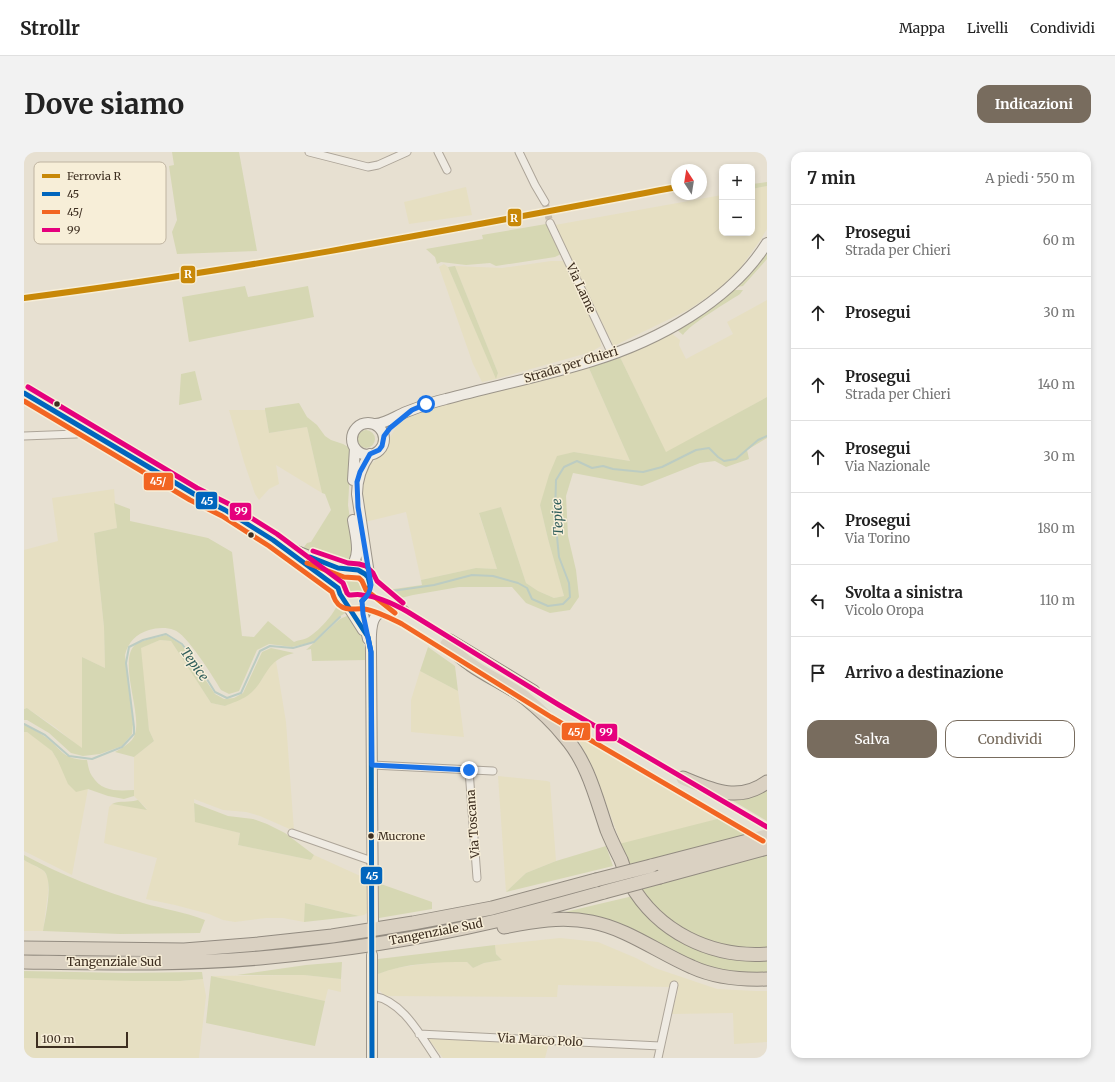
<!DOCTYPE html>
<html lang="it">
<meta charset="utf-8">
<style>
:root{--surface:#fff;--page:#f2f2f2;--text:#222;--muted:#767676;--line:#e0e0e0;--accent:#786c5e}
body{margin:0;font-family:Merriweather,serif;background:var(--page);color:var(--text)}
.controls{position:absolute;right:12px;top:12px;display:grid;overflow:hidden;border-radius:8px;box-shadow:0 2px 6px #0003}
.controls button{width:36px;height:36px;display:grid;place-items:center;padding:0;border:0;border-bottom:1px solid var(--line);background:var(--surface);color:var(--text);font:20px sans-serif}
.compass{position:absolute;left:647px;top:12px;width:36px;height:36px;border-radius:50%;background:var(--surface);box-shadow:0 2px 6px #0003;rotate:348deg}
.scale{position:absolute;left:12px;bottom:10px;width:92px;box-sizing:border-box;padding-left:4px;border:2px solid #3d2e20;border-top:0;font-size:11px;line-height:14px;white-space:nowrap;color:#3d2e20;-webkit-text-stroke:3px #f7eed8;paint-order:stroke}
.stop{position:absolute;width:12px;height:12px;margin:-9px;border:3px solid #1a73e8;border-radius:50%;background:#fff}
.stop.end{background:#1a73e8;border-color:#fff;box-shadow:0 1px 4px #0008}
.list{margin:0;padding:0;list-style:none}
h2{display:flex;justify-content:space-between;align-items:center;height:52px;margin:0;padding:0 16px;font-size:17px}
h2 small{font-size:13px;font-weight:400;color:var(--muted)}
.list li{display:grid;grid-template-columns:26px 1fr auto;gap:12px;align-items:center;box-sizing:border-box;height:72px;padding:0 16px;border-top:1px solid var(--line)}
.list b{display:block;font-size:15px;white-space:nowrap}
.list p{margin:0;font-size:13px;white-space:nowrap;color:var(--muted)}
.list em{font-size:13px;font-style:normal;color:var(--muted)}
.actions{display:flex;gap:8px;padding:12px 16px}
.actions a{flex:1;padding:9px 0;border:1px solid var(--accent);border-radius:12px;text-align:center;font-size:14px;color:var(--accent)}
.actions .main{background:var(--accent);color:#fff}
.icon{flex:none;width:22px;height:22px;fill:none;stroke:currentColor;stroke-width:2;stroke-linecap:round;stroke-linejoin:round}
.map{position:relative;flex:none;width:743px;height:906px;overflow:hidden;border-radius:12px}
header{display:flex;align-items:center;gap:24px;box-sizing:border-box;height:56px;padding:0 20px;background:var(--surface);border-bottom:1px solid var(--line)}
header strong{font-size:19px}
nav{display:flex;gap:22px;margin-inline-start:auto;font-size:14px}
.intro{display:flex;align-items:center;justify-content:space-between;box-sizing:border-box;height:96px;padding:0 24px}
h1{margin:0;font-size:28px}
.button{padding:10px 18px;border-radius:12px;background:var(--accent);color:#fff;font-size:14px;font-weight:700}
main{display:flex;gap:24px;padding:0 24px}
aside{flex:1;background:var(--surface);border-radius:12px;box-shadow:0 2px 6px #0003}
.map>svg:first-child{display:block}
.farmland{fill:#e6dfc2}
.green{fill:#d6d7b3}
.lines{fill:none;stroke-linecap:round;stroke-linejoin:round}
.stream{stroke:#bcccc2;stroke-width:2}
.street-tunnel{stroke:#c5bcae;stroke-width:7;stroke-dasharray:7 3.5;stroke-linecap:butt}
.street-casing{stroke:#ada599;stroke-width:9}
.secondary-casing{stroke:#9c958a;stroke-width:12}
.primary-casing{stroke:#928b80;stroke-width:13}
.highway-casing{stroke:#928b80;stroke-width:15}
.street{stroke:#efebe3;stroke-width:7}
.secondary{stroke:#efebe3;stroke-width:10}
.primary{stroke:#e6e1d4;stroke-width:11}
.highway{stroke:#dad1c2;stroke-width:13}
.highway-bridge-casing{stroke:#928b80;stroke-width:15;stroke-linecap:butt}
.highway-bridge{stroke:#dad1c2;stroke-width:13}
.bus-1-casing{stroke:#f7eed8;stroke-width:8}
.bus-2-casing{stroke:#f7eed8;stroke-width:8}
.bus-3-casing{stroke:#f7eed8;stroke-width:8}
.bus-1{stroke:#0065bd;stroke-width:5}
.bus-2{stroke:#f26522;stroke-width:5}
.bus-3{stroke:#e5007d;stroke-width:5}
.rail-1-casing{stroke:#f7eed8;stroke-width:9}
.rail-1{stroke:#c88808;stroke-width:6}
.route{stroke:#1a73e8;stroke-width:5}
.bus-dot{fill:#3d2e20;stroke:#f7eed8;stroke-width:1.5}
.labels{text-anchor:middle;stroke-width:3;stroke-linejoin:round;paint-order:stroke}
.bus-label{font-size:11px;fill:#3d2e20;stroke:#f7eed8;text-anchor:start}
.street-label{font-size:12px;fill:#3d2e20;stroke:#f7eed8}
.water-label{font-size:13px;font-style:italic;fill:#2f5d5a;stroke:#f7eed8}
.key{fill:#f7eed8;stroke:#bfb4a1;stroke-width:1}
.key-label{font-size:11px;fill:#3d2e20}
.line-badge{stroke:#f7eed8;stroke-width:1.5}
.badge-label{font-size:11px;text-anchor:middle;font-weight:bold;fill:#fff}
</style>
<header>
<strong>Strollr</strong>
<nav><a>Mappa</a><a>Livelli</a><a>Condividi</a></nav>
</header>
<div class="intro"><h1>Dove siamo</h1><a class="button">Indicazioni</a></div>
<main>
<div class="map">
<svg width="743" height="906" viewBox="0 0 743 906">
<rect width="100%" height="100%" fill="#e7e0d1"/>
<path class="farmland" d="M 743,34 L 743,77 L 737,87 L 715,118 L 691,140 L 664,158 L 592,193 L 589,193 L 531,73 L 698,43 L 698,81 L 728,81 L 728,37 Z
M 442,35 L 448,63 L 385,72 L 380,50 Z
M 527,109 L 539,109 L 576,186 L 577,194 L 567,200 L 472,227 L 458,230 L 449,212 L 415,115 L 420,112 L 424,115 L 472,226 L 474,221 L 431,114 L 478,116 Z
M 743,148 L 743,245 L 642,301 L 595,203 L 647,181 L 656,188 L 655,193 L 662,207 L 709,182 L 703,170 Z
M 564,214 L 606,309 L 550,300 L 516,353 L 524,387 L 540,444 L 530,446 L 514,439 L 502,431 L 477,355 L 455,362 L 473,417 L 452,416 L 397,428 L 382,360 L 341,370 L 336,347 L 337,327 L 346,313 L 362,298 L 366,285 L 373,274 L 383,266 L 440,245 Z
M 205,258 L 241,258 L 245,281 L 283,275 L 298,341 L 252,313 L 255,332 L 245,337 L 235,348 L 231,342 L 220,310 Z
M 90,337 L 93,376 L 70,381 L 80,475 L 81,516 L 58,505 L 58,597 L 31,575 L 3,556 L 0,557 L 0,398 L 34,389 L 28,346 Z
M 136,488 L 147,489 L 187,551 L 201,554 L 237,529 L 245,514 L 252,509 L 262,570 L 270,679 L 236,664 L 222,660 L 199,658 L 170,647 L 171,669 L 216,681 L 214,693 L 287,708 L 290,703 L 343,727 L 343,761 L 340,763 L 335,764 L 282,751 L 280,770 L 259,766 L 242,766 L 211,770 L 199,768 L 185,762 L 151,753 L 122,747 L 133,706 L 80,691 L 85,655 L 88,652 L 123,657 L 110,644 L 110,605 L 130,589 L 125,578 L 116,496 Z
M 396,519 L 434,539 L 440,585 L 387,580 L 387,548 Z
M 0,580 L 3,580 L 20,592 L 28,599 L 34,609 L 64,637 L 48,723 L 0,699 Z
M 552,583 L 695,667 L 597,692 L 570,618 Z
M 474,624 L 523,629 L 526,630 L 532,709 L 502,721 L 482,740 Z
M 0,708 L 20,719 L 24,726 L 24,741 L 19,779 L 0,779 Z
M 536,786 L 574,790 L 612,806 L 631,816 L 693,837 L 732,839 L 743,839 L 743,890 L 710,892 L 709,861 L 647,862 L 654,839 L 647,835 L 534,833 L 533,845 L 361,844 L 354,837 L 354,822 L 367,817 L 391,813 L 417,810 L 443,810 L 449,816 L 460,811 L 478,808 L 472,802 L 471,793 Z
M 280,823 L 317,827 L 317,840 L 304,837 L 301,849 L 187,824 Z
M 0,826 L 156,829 L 179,827 L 182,844 L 175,906 L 0,906 Z
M 403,885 L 525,891 L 521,906 L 419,906 Z"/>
<path class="green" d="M 148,0 L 215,0 L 233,99 L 153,102 L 148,80 L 153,68 L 145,14 L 150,13 Z
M 743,30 L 743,34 L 728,37 L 728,32 Z
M 522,72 L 537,102 L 531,105 L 472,114 L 466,111 L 442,113 L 417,110 L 413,112 L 411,105 L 402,97 L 459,87 L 458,83 Z
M 743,100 L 743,107 L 719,134 L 713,135 Z
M 431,114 L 474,221 L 472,227 L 424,115 Z
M 221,134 L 224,145 L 284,134 L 290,165 L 165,190 L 158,145 Z
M 710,138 L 719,138 L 716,142 C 704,150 666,172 659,183 L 652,177 L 694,152 Z
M 595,203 L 642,300 L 743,245 L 743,286 L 723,298 L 725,307 L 702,315 L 691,309 L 676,311 L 618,334 L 549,321 L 542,344 L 544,384 L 552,418 L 555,445 L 546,458 L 526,461 L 502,451 L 488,435 L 435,435 L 389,443 L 369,448 L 363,438 L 398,433 L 397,428 L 452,416 L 473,417 L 455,361 L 477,355 L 502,431 L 514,439 L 530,446 L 540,444 L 524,387 L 516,353 L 525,323 L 533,304 L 550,300 L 606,309 L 564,214 Z
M 171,219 L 178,248 L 155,253 L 157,222 Z
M 275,251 L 283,265 L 293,273 L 301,284 L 307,288 L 319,292 L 326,296 L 327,302 L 324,353 L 330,396 L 325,412 L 319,413 L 286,401 L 280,395 L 283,391 L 287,390 L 307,358 L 301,342 L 298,341 L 283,275 L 245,281 L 241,258 L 241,256 Z
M333 287a9 9 0 1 1 18 0a9 9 0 1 1-18 0Z
M 90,351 L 106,357 L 106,369 L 184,386 L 208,400 L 218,484 L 230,485 L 244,469 L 270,490 C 274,488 279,488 283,486 C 293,481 312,461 314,450 L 323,460 L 315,465 L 289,490 L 268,495 L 245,492 L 233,498 L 215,539 L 205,542 L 197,538 C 190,526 162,481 150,478 C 142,475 132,476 125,478 C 112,482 104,490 101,503 L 109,572 L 108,582 L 98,594 L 76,602 L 59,604 L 47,601 L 25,581 L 3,568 L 0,568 L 0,557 L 3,556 L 58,596 L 58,505 L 81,516 L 80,475 L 70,381 L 93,376 Z
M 285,408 L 315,419 L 311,427 Z
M319 434a11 11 0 1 1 22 0a11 11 0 1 1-22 0Z
M 325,463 C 335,477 342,490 342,508 L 288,509 L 287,497 L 282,498 L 316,467 Z
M 142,483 L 158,493 L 191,542 L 200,547 L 210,546 L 219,541 L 238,500 L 247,496 L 270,501 C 238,509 245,528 223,544 C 217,548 208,551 201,554 L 187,551 L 147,489 L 136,488 L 117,496 L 125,578 L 130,589 L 110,605 L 91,600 C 98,596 109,590 111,582 C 118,560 93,507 112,492 C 118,488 135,485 142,483 Z
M 404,495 L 431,514 L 434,539 L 396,519 Z
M 0,573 C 7,576 14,580 20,584 C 39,597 36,607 63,608 C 64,613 65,620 68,624 C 78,640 93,639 110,638 L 110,644 L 100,647 L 84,644 L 64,637 L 52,640 L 44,632 L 34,609 L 28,599 L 3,580 L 0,580 Z
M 743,636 L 743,669 L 706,647 Z
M 114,648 L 123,658 L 88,652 C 96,648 106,651 114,648 Z
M 170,651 L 204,664 L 229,667 L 243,672 L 261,681 L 290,703 L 287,708 L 214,693 L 216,681 L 171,670 Z
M 705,664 L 726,680 L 743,689 L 743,798 L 685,791 L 645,769 L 617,740 L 595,692 Z
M 582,694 L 589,714 L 482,740 L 502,721 L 532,709 Z
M 0,703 C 37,723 78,739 119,751 C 139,757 161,760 181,768 L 176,781 L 96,782 L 19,779 C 21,766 30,730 20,719 C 15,715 6,712 0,708 Z
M 354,731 L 408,750 L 408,757 L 355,766 Z
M 609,744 L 652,784 L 743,805 L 743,821 C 712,823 682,817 654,803 C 634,793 616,779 595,771 C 577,764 559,762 541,760 Z
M 281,751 L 335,764 L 280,770 Z
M 471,793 L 472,802 L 478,808 L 460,811 L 449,816 L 443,810 C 413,810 382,811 354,822 L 354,807 Z
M 318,810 L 317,827 L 280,823 L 213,823 L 282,813 Z
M 0,819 L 100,821 L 178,820 L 179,827 L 156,829 L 110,829 L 0,826 Z
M 187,824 L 301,849 L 291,894 L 182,871 Z"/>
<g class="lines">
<path class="stream" d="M 368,439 L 410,433 L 448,423 L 469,424 L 494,431 L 503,436 L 508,447 L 524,454 L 539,452 L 546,445 L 545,431 L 535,405 L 531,364 L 532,328 L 540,315 L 553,309 L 568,316 L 579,314 L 589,317 L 619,320 L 638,315 L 672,298 L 685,296 L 694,305 L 700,309 L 712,307 L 734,288 L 743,284
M 0,572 L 21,583 L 45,604 L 68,607 L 98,595 L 110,582 L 110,575 L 102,511 L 105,495 L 119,488 L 142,482 L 158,492 L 176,516 L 191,540 L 203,546 L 217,541 L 236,499 L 246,494 L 269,496 L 290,490 L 316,465"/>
<path class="street-tunnel" d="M 521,50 L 526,71"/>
<g class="street-casing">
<path id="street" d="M 285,0 L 344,15 L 354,13 L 383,0
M 414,0 L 423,18
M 495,0 L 511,33 L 521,50
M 526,71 L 588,202
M 0,284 L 52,282 L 58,276
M 348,613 L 469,619
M 445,618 L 453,726
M 268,681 L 348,709
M 349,844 C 379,849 396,883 412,906
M 395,882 L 636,894
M 634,906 L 650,833"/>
</g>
<g class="secondary-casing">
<path id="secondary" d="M328 287a16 16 0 1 1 32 0a16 16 0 1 1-32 0Z
M 351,272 C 361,272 372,264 382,260 C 395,255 408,250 422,247 C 470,234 520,224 568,209 C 633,189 706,150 743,91
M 346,302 C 337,315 333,327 333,342 L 346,429
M 329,328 L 331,296
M 325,418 C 338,403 332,387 329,368
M 320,448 L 339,478
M 338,449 L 339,462 L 344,487
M 349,769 L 347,500 C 347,490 345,470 353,463 C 356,460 361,459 365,458
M 348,803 L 348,906"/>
</g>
<g class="primary-casing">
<path id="primary" d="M 0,241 L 170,342 L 201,358 L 249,388 L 314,436
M 269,398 C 286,405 303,412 321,417 C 326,419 331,417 336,419 C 340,420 343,424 345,427 C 348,431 347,437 345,442 C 332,467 297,436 325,418
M 347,433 L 380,460
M 338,449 C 372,458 400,478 430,496
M 426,488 L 510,539
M 501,540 L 743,683"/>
</g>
<g class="highway-casing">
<path id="highway" d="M 423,492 C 430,499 438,507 446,512 C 463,524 483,533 500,545 C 515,557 529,570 541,585 C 564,611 572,646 583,678 C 587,688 592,698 597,708 C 600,716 602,724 606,731 C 634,780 687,806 743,802
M 659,626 C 688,638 714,651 743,630
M 627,714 L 743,684
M 636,725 L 743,696
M 480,775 C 509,769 538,764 568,770 C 604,777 635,801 668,815 C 692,826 717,828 743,827
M 0,796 L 160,798 L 234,792 L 308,784 L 389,771 L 468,756 L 572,728
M 0,810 C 78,811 158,813 236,806 C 315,799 394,787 472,769 C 508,760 544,750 580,740"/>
</g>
<use href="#street" class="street"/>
<use href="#secondary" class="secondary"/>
<use href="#primary" class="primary"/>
<use href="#highway" class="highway"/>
<g class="highway-bridge-casing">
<path id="highway-bridge" d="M 572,728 L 627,714
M 580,740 L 636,725"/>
</g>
<use href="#highway-bridge" class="highway-bridge"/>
<g class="bus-1-casing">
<path id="bus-1" d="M 0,241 L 170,342 L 201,358 L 249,388 L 314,436 L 316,442 L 344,485 L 347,500 L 348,906
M 286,405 L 314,416 L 334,418 L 341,422 L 344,425 L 346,433 L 344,442 L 338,449"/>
</g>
<g class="bus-2-casing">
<path id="bus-2" d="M 0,249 L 166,348 L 198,364 L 245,394 L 308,440 C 310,446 312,452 318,455 C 325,459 332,456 340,457 C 353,459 366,466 378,472 L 527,565 L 739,689
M 283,411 L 320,425 L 335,426 L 338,429 L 342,438 L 371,461"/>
</g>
<g class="bus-3-casing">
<path id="bus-3" d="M 4,235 L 173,336 L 205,352 L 253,382 L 319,431 L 323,441 L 325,443 C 330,443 334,442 338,443 C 354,444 370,452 384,460 L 535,553 L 743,675
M 289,399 L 324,411 L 335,412 L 342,414 L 349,421 L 353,429 L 379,451"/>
</g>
<use href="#bus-1" class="bus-1"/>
<use href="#bus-2" class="bus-2"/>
<use href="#bus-3" class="bus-3"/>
<g class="rail-1-casing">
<path id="rail-1" d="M 0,146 C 219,118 436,76 653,35"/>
</g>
<use href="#rail-1" class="rail-1"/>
</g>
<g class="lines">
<path class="route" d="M 402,252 L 388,258 L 366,276 L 360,284 L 358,294 L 355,298 L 346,302 L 336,320 L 333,330 L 334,355 L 347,433 C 346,440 344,444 338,449 L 339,462 L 347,500 L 348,613 L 445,618"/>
</g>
<g class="bus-dot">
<circle cx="33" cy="252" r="3.5"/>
<circle cx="227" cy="383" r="3.5"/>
<circle cx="347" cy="684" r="3.5"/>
</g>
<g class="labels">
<g class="bus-label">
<text x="354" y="688">Mucrone</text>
</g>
<g class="street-label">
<text transform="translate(557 136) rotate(65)" y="4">Via Lame</text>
<text transform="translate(547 213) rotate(-17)" y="4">Strada per Chieri</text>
<text transform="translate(449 672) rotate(-94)" y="4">Via Toscana</text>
<text transform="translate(412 780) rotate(-11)" y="4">Tangenziale Sud</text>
<text x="90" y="814">Tangenziale Sud</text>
<text transform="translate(516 888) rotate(3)" y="4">Via Marco Polo</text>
</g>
<g class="water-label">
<text transform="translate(533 365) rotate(-93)" y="5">Tepice</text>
<text transform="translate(171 512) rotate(54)" y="5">Tepice</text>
</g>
</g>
<rect x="10" y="10" width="132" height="82" rx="6" class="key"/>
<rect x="18" y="22" width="18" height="4" fill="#c88808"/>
<rect x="18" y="40" width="18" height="4" fill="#0065bd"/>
<rect x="18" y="58" width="18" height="4" fill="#f26522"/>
<rect x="18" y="76" width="18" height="4" fill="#e5007d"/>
<g class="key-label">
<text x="43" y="28">Ferrovia R</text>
<text x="43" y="46">45</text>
<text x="43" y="64">45/</text>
<text x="43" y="82">99</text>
</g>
<g class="line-badge">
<rect x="483" y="56" width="15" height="19" rx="4" fill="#c88808"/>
<rect x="156" y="113" width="16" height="19" rx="4" fill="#c88808"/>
<rect x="119" y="320" width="31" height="19" rx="4" fill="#f26522"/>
<rect x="171" y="339" width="23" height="19" rx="4" fill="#0065bd"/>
<rect x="205" y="350" width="23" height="19" rx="4" fill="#e5007d"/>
<rect x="537" y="570" width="30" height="19" rx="4" fill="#f26522"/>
<rect x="571" y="571" width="23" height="19" rx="4" fill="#e5007d"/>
<rect x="336" y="714" width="23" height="19" rx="4" fill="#0065bd"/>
</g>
<g class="badge-label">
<text x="490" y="70">R</text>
<text x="164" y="126">R</text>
<text x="134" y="333">45/</text>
<text x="183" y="353">45</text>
<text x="217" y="363">99</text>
<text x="552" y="584">45/</text>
<text x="582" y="584">99</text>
<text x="348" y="728">45</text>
</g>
</svg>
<div class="controls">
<button>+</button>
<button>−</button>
</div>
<svg class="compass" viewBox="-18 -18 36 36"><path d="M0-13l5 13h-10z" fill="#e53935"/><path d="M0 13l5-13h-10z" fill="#767676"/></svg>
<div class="scale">100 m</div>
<div class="stop" style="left:402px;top:252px"></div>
<div class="stop end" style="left:445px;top:618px"></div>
</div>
<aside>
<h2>7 min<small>A piedi · 550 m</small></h2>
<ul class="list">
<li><svg class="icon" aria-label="ahead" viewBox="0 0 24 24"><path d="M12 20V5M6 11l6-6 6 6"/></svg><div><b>Prosegui</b><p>Strada per Chieri</p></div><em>60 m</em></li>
<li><svg class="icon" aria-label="ahead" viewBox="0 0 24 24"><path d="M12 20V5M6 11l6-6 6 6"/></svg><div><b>Prosegui</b></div><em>30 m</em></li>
<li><svg class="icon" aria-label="ahead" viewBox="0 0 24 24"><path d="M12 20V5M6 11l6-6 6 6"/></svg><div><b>Prosegui</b><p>Strada per Chieri</p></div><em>140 m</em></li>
<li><svg class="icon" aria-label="ahead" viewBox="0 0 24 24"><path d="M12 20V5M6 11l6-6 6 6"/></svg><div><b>Prosegui</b><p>Via Nazionale</p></div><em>30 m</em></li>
<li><svg class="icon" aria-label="ahead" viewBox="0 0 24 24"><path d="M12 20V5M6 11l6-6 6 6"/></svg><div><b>Prosegui</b><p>Via Torino</p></div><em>180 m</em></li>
<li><svg class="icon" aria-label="left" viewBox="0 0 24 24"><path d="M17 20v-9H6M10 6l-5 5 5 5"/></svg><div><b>Svolta a sinistra</b><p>Vicolo Oropa</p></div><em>110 m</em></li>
<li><svg class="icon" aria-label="arrive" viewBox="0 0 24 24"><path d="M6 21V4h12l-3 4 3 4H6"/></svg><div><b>Arrivo a destinazione</b></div></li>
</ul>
<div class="actions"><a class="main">Salva</a><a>Condividi</a></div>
</aside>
</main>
